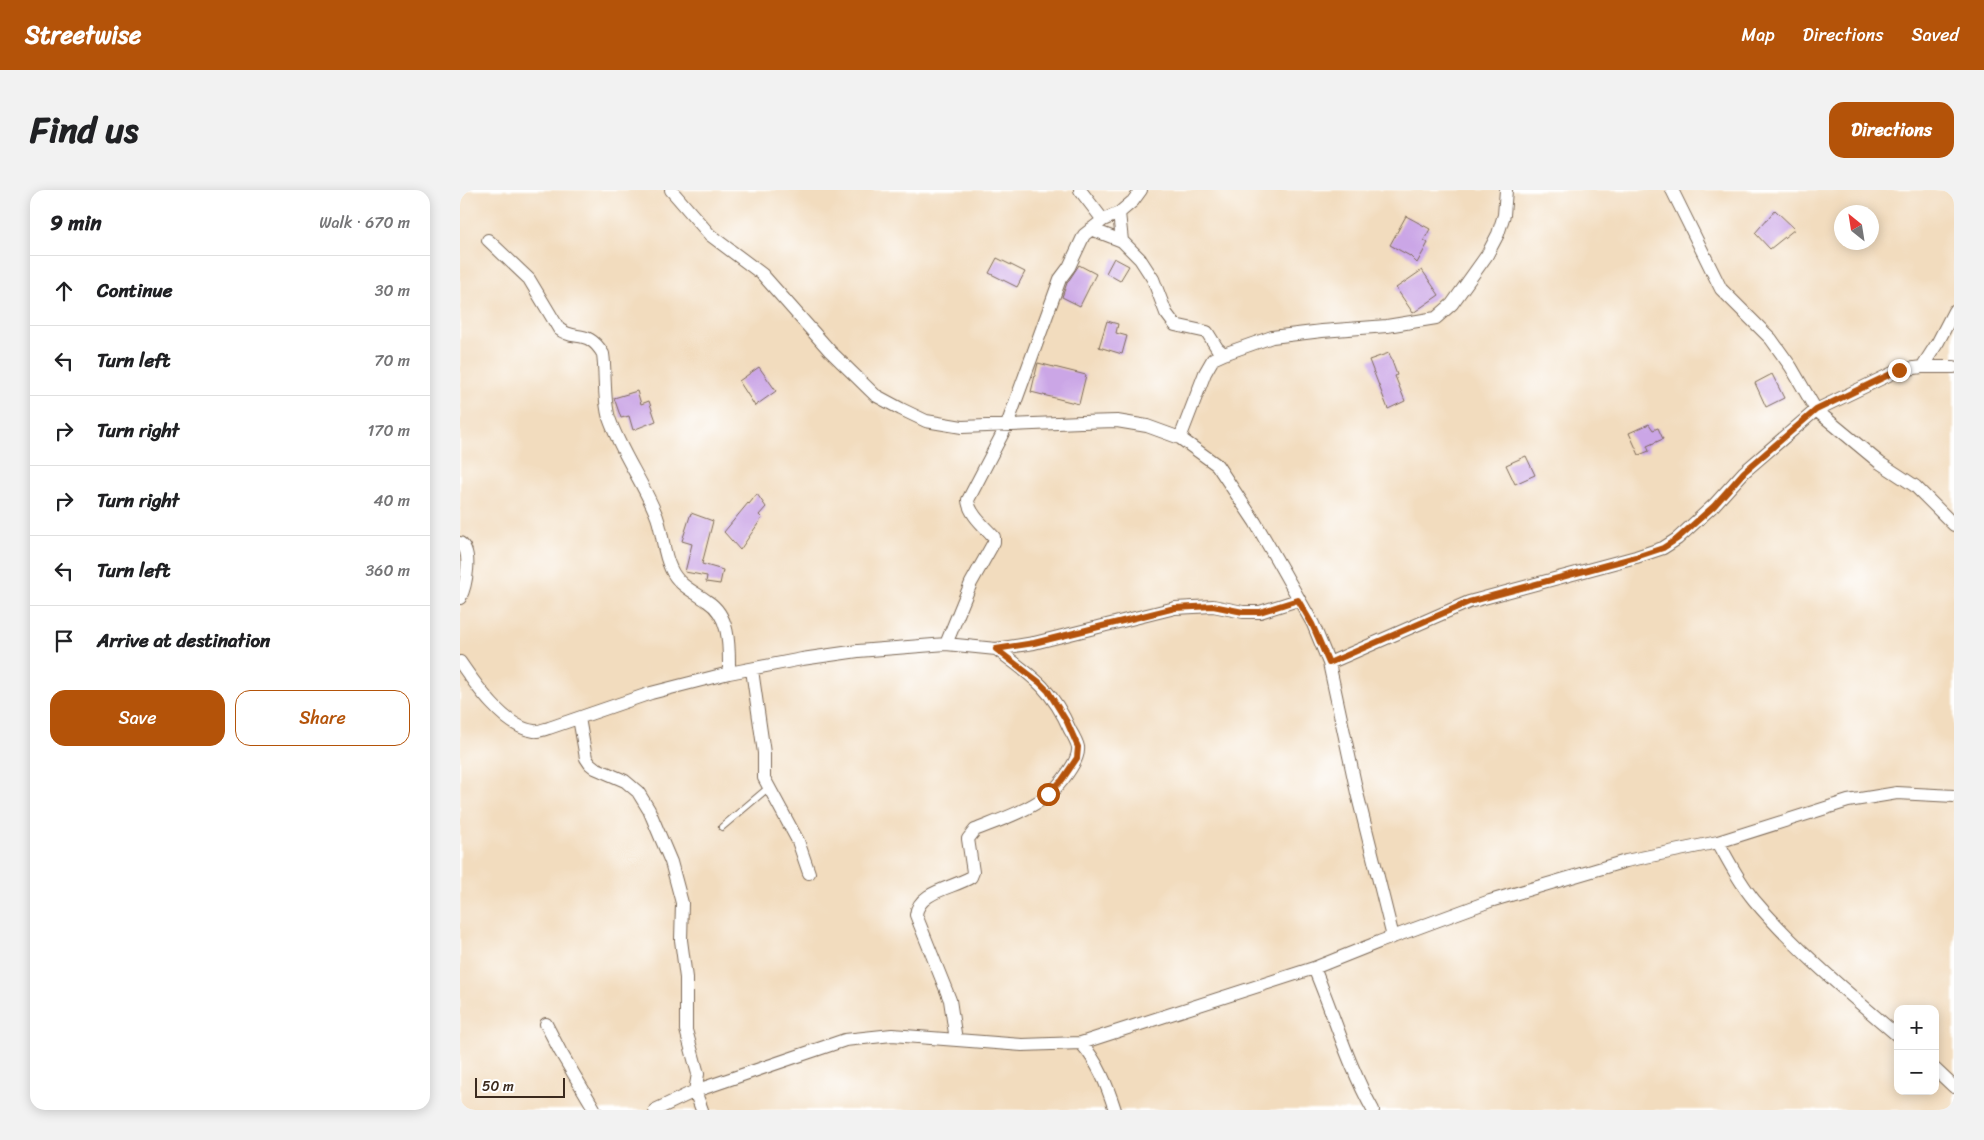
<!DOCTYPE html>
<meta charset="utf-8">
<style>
:root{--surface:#fff;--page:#f2f2f2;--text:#202124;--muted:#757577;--line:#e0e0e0;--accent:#b45309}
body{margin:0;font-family:Sriracha,sans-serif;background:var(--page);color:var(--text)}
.controls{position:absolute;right:15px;bottom:15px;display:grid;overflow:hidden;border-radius:10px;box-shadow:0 2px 12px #0003}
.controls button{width:45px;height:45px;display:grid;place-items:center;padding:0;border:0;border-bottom:1px solid var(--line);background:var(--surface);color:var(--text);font:25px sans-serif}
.compass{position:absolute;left:1374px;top:15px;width:45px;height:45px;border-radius:50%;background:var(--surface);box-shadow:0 2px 12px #0003;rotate:330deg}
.scale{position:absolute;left:15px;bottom:12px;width:90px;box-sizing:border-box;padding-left:5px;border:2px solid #3b2a1e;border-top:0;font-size:14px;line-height:18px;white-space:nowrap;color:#3b2a1e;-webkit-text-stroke:4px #fff;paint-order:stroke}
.stop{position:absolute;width:15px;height:15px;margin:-11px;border:4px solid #b45309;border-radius:50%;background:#fff}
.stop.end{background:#b45309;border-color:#fff;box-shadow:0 1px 5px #0008}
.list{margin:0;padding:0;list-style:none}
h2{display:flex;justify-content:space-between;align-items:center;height:65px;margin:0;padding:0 20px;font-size:21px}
h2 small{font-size:16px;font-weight:400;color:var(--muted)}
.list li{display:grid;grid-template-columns:32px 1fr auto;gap:15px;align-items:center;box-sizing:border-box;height:70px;padding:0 20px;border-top:1px solid var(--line)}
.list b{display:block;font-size:19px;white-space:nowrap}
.list em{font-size:16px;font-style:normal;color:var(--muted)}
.actions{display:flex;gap:10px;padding:15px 20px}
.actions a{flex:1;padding:11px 0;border:1px solid var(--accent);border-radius:15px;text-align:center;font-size:18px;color:var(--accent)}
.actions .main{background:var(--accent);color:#fff}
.icon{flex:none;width:28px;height:28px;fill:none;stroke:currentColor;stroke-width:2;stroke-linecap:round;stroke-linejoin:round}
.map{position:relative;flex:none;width:1494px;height:920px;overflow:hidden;border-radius:15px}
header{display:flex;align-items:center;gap:30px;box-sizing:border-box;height:70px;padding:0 25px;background:var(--accent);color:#fff}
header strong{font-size:24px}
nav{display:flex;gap:28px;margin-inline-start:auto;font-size:18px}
.intro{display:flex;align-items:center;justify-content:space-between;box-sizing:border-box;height:120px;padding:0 30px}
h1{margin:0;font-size:35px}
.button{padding:12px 22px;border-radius:15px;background:var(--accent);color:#fff;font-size:18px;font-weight:700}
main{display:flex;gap:30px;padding:0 30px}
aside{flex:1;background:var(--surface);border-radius:15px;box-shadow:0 2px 12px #0003}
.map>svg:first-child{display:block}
.building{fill:#cba6e6}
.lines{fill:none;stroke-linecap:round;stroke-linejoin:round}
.lane-casing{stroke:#7b6856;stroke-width:8}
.street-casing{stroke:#7b6856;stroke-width:14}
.lane{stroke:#fff;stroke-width:6}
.street{stroke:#fff;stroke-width:12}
.route{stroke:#b45309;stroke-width:6}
</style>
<header>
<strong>Streetwise</strong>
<nav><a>Map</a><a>Directions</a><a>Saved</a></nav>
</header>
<div class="intro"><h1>Find us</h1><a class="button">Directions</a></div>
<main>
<aside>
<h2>9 min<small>Walk · 670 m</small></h2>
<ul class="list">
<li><svg class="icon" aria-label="ahead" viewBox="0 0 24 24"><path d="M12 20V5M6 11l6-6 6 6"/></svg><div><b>Continue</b></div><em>30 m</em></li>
<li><svg class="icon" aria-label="left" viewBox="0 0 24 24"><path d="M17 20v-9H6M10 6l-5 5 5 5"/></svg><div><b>Turn left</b></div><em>70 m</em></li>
<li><svg class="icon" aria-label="right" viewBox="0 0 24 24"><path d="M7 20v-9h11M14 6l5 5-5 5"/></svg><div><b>Turn right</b></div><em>170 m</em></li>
<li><svg class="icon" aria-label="right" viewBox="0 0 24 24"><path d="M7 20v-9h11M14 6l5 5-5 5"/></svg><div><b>Turn right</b></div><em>40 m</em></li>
<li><svg class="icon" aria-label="left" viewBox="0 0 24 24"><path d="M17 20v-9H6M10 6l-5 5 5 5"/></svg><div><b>Turn left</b></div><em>360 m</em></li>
<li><svg class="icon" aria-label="arrive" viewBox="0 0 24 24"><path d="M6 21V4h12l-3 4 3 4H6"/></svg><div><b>Arrive at destination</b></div></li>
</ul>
<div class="actions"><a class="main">Save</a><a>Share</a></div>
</aside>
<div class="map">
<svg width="1494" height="920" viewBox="0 0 1494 920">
<rect width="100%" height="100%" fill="#fff"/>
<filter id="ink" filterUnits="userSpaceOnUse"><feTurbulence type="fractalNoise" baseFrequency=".02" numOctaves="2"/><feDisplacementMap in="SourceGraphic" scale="10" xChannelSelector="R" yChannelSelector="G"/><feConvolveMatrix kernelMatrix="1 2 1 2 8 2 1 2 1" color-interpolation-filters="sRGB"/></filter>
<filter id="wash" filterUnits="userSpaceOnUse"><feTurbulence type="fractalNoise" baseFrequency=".0096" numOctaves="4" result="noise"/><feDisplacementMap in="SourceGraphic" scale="20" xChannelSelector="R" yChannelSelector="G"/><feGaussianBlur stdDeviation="1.12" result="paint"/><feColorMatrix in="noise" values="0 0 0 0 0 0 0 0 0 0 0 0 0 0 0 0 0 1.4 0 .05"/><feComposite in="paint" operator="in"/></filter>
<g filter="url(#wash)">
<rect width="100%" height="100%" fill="#f2dcbe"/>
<g id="blocks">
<path class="building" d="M 1315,20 L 1335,39 L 1310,59 L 1295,43 Z
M 946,26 L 970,39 L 964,50 L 968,53 L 957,73 L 950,66 L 930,55 Z
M 537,68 L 565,82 L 557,97 L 529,83 Z
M 654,68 L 669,76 L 660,91 L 646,83 Z
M 619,75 L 636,84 L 620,116 L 602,107 L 607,93 Z
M 962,80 L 979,105 L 953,123 L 936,98 Z
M 647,131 L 658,134 L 656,143 L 667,146 L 662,164 L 639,157 Z
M 929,163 L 937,185 L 935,186 L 945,211 L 928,219 L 909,170 Z
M 578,173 L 626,185 L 619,214 L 571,202 Z
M 299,177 L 316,201 L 295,216 L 279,191 Z
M 1312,184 L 1324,208 L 1306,217 L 1295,193 Z
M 177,201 L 181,214 L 189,211 L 196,231 L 173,240 L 169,226 L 161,228 L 154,208 Z
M 1189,234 L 1193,240 L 1198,238 L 1203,249 L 1187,256 L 1189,261 L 1179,265 L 1169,243 Z
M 1066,266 L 1075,285 L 1055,294 L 1046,275 Z
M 297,304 L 306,317 L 299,325 L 302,328 L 280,360 L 264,342 L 288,313 L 289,314 Z
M 231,323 L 253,331 L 242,374 L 263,380 L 260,394 L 246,392 L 247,386 L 225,382 L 232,354 L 222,351 Z"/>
</g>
</g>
<g filter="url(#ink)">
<use href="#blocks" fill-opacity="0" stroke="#7b6856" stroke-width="1"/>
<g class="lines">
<g class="lane-casing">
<path id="lane" d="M 262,637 L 308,598"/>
</g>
<g class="street-casing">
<path id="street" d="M 211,0 L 250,45 L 302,84 L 370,161 L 415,205 L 441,219 L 466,231 L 502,237 L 621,232 L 657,231 L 687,236 L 720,248 L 757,275 L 795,332 L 822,379 L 853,434 L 869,473 L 897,603 L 933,747
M 620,0 L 643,30
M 1212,0 L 1261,99 L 1311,149 L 1331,177 L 1356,220 L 1420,273 L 1455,296 L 1494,335
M 659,23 L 662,51 L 680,69 L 693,89 L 706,123 L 715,135 L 747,142 L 757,158 L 764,164
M 631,39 L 662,51
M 28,50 L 69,89 L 99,139 C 115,152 128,138 143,164 C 146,184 143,208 149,228 C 161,263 184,293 197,327 C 203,344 203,363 211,379 C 218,395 233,401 247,411 C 271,426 269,458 269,483
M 1462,177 L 1478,152 L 1494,121
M 720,248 L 745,183 L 753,169 L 764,164 L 812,147 L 862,141 L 927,136 L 976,128 L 992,114 L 1027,65 L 1038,44 L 1044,25 L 1046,0
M 0,353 C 13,361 6,396 0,408
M 486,454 L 511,393 L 534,352 L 534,347 C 525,337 509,324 508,310 L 547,235 L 600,89 L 609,77 L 624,45 L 643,30 L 659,23 L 673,11 L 681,0
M 0,472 C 15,494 45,538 74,541 C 78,542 85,539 89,538 L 191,503 L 269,483 L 342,469 L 398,461 L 486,454 L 536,459 L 574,453 L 715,418 L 753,416 L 783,422 L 800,422 L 838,410
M 869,473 L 1009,412 L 1176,367 L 1203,358 L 1217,349 L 1254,315 L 1284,282 L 1356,220 L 1439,180 L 1462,177 L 1494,177
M 292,480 L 304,563 L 304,588 L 338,651 L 349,683
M 119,528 L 126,568 L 130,574 L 135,578 L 165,591 L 178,602 L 189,620 L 211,672 L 222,713 L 221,750 L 226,788 L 226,840 L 238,884 L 235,901 L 242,920
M 1258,652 C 1269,672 1279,692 1294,710 C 1336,760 1388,803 1438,846
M 854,778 C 874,825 888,875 913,920
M 86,834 L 100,861 L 135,920
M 496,850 L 490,810 L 456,725 C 458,701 494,698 511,687 L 513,682 L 508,649 L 515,640 C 540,630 567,621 588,605 C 598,597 620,571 618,557 C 617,552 613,545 610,540 C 592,498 571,485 536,459
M 621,853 C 638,872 647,895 655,920
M 1475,879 L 1494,897
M 195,920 L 235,901 L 385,850 L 432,845 L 562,855 L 621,853 L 854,778 L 919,752 L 1030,711 L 1166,671 L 1258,652 L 1388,611 L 1437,603 L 1494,606"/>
</g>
<use href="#lane" class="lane"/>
<use href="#street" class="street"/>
</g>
</g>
<g class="lines" filter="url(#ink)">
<path class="route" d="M 588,604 L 602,590 L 617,568 L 618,557 L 607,532 L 588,501 L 579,492 L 536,459 L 574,453 L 715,418 L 753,416 L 783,422 L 800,422 L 838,410 L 852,434 L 869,473 L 1009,412 L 1176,367 L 1203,358 L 1217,349 L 1254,316 L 1284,282 L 1356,220 L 1439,180"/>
</g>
</svg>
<div class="controls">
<button>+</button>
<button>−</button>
</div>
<svg class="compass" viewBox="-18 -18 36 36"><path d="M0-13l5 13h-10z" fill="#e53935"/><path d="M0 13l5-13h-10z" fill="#757577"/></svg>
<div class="scale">50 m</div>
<div class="stop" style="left:588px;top:604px"></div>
<div class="stop end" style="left:1439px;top:180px"></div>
</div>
</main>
